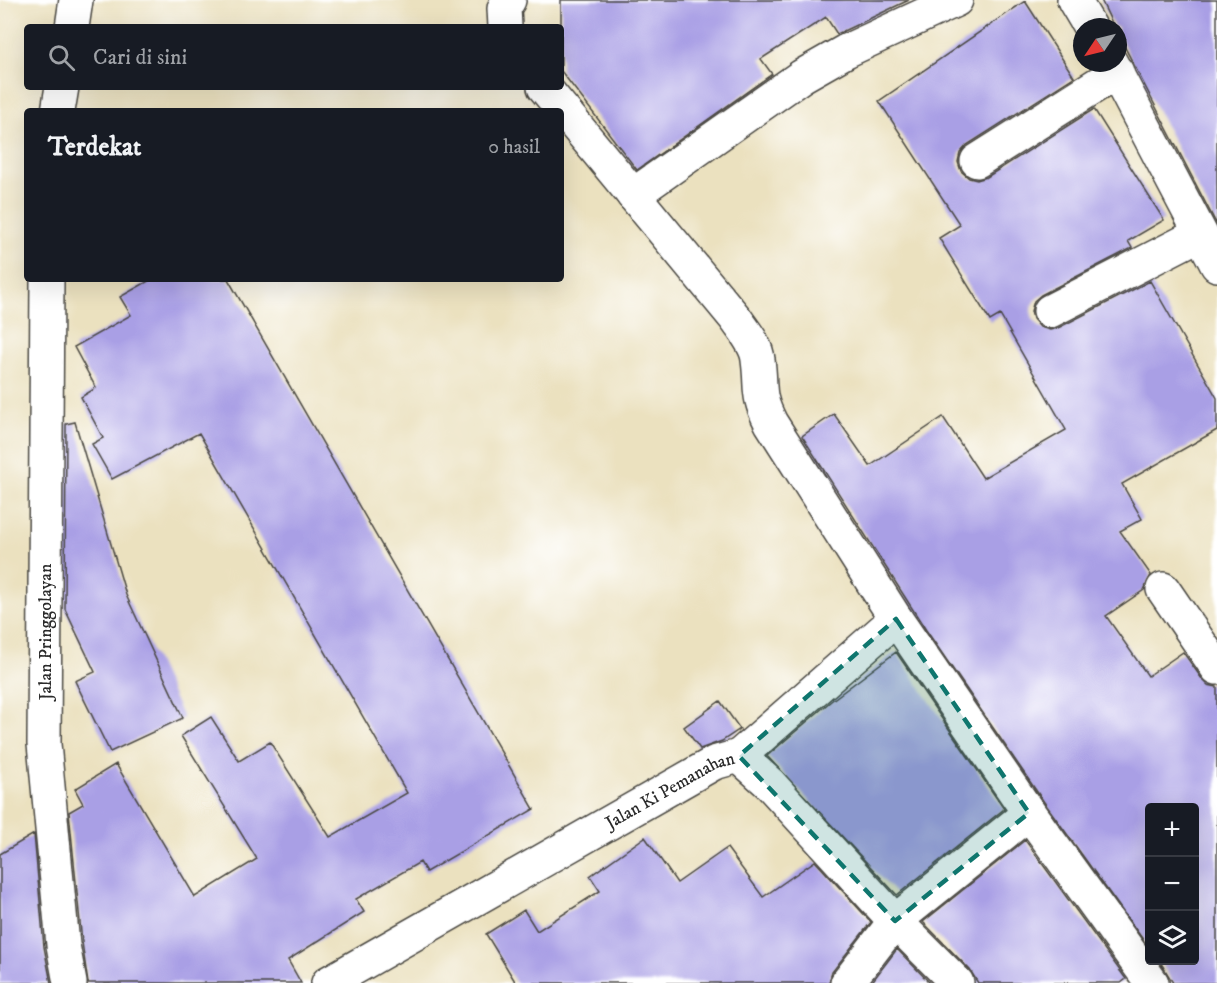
<!DOCTYPE html>
<html lang="id">
<meta charset="utf-8">
<style>
:root{--surface:#171b24;--page:#242831;--text:#f1f3f6;--muted:#9ea1a6;--line:#363941}
body{margin:0;font-family:"IM FELL DW Pica",serif;background:var(--page);color:var(--text)}
.controls{position:absolute;right:18px;bottom:18px;display:grid;overflow:hidden;border-radius:6px;box-shadow:0 6px 24px #0002}
.controls button{width:54px;height:54px;display:grid;place-items:center;padding:0;border:0;border-bottom:2px solid var(--line);background:var(--surface);color:var(--text);font:30px sans-serif}
.compass{position:absolute;left:1073px;top:18px;width:54px;height:54px;border-radius:50%;background:var(--surface);box-shadow:0 6px 24px #0002;rotate:235deg}
.list{margin:0;padding:0;list-style:none}
h2{display:flex;justify-content:space-between;align-items:center;height:78px;margin:0;padding:0 24px;font-size:26px}
h2 small{font-size:20px;font-weight:400;color:var(--muted)}
.icon{flex:none;width:33px;height:33px;fill:none;stroke:currentColor;stroke-width:2;stroke-linecap:round;stroke-linejoin:round}
.map{position:relative;flex:none;width:1217px;height:983px;overflow:hidden}
.search{position:absolute;background:var(--surface);box-shadow:0 6px 24px #0002;left:24px;top:24px;width:540px;height:66px;display:flex;align-items:center;gap:15px;box-sizing:border-box;padding:0 21px;border-radius:6px;color:var(--muted);font-size:22px}
.panel{position:absolute;background:var(--surface);box-shadow:0 6px 24px #0002;left:24px;top:108px;width:540px;height:174px;border-radius:6px}
.map>svg:first-child{display:block}
.building{fill:#a99fe5}
.lines{fill:none;stroke-linecap:round;stroke-linejoin:round}
.street-casing{stroke:#484641;stroke-width:36}
.street{stroke:#fff;stroke-width:33}
.marked{fill:#0f766e;fill-opacity:0.2;stroke:#0f766e;stroke-width:4.5;stroke-dasharray:12 8;stroke-linejoin:round}
.labels{text-anchor:middle;stroke-width:5;stroke-linejoin:round;paint-order:stroke}
.street-label{font-size:18px;fill:#2b2b2b;stroke:#fff}
</style>
<div class="map">
<svg width="1217" height="983" viewBox="0 0 1217 983">
<rect width="100%" height="100%" fill="#fff"/>
<filter id="ink" filterUnits="userSpaceOnUse"><feTurbulence type="fractalNoise" baseFrequency=".0167" numOctaves="2"/><feDisplacementMap in="SourceGraphic" scale="12" xChannelSelector="R" yChannelSelector="G"/><feConvolveMatrix kernelMatrix="1 2 1 2 8 2 1 2 1" color-interpolation-filters="sRGB"/></filter>
<filter id="wash" filterUnits="userSpaceOnUse"><feTurbulence type="fractalNoise" baseFrequency=".008" numOctaves="4" result="noise"/><feDisplacementMap in="SourceGraphic" scale="24" xChannelSelector="R" yChannelSelector="G"/><feGaussianBlur stdDeviation="1.35" result="paint"/><feColorMatrix in="noise" values="0 0 0 0 0 0 0 0 0 0 0 0 0 0 0 0 0 1.4 0 .05"/><feComposite in="paint" operator="in"/></filter>
<g filter="url(#wash)">
<rect width="100%" height="100%" fill="#ebe1bf"/>
<g id="blocks">
<path class="building" d="M 561,0 L 909,0 L 837,34 L 826,17 L 761,59 L 772,74 L 637,170 L 561,71 Z
M 1101,0 L 1217,0 L 1217,225 L 1118,34 L 1118,27 L 1114,27 Z
M 1025,1 L 1074,77 L 967,145 L 960,153 L 958,162 L 961,171 L 969,178 L 977,180 L 987,177 L 1094,109 L 1164,220 L 1128,241 L 1132,248 L 1041,295 L 1034,301 L 1031,311 L 1033,319 L 1040,327 L 1050,330 L 1058,328 L 1150,281 L 1217,398 L 1217,430 L 1122,484 L 1142,519 L 1120,531 L 1151,575 L 1144,590 L 1106,616 L 1148,676 L 1183,652 L 1202,679 L 1208,685 L 1217,687 L 1217,983 L 1173,983 L 1159,960 L 1194,960 L 1194,807 L 1149,807 L 1149,948 L 1044,802 L 926,630 L 802,436 L 834,414 L 870,466 L 943,417 L 983,478 L 1066,430 L 1000,315 L 990,321 L 939,238 L 960,225 L 879,101 Z
M 152,279 L 228,279 L 534,809 L 426,872 L 420,862 L 356,899 L 364,912 L 288,960 L 301,983 L 88,983 L 82,942 L 69,812 L 83,804 L 75,789 L 116,764 L 195,897 L 257,859 L 181,736 L 211,717 L 239,761 L 270,742 L 330,837 L 407,793 L 199,433 L 112,479 L 92,444 L 103,438 L 81,397 L 96,388 L 74,347 L 131,315 L 120,297 Z
M 75,422 L 126,595 L 183,718 L 110,752 L 75,681 L 95,672 L 65,609 L 66,424 Z
M 896,652 L 1004,809 L 897,895 L 767,756 L 831,701 Z
M 720,701 L 740,729 L 722,741 L 700,749 L 684,727 Z
M 34,834 L 44,947 L 51,983 L 0,983 L 0,854 Z
M 645,837 L 677,883 L 727,848 L 763,897 L 815,861 L 871,922 L 832,972 L 829,983 L 516,983 L 486,934 L 524,910 L 537,931 L 600,891 L 590,876 Z
M 1025,840 L 1126,979 L 1121,983 L 978,983 L 970,970 L 923,922 Z
M 897,949 L 930,983 L 871,983 Z"/>
</g>
</g>
<g filter="url(#ink)">
<use href="#blocks" fill-opacity="0" stroke="#484641" stroke-width="1.5"/>
<g class="lines">
<g class="street-casing">
<g id="street">
<path d="M 1074,0 L 1090,27"/>
<path d="M 72,27 L 76,0"/>
<path d="M 505,27 L 504,8 L 509,0"/>
<path d="M 1111,63 L 1217,265"/>
<path d="M 544,87 L 736,319 C 744,331 757,345 758,360 C 762,389 756,394 771,423 L 896,619 L 1029,813 L 1152,983"/>
<path d="M 58,111 L 62,87"/>
<path d="M 977,161 L 1117,72"/>
<path d="M 633,195 L 802,76 L 846,51 L 956,0"/>
<path d="M 47,279 L 44,744 L 63,945 L 70,983"/>
<path d="M 1050,311 L 1200,234"/>
<path d="M 1163,589 L 1217,668"/>
<path d="M 739,756 L 769,783 L 895,921 L 957,983"/>
<path d="M 739,756 L 896,619"/>
<path id="s1" d="M 328,983 L 714,763 L 739,756"/>
<path d="M 847,983 L 895,921 L 1029,813"/>
</g>
</g>
<use href="#street" class="street"/>
</g>
</g>
<path class="marked" d="M 896,619 L 1029,813 L 895,921 L 739,756 Z"/>
<g class="labels">
<g class="street-label">
<text transform="translate(45 632) rotate(-90)" y="6">Jalan Pringgolayan</text>
<text dy="6" stroke="none"><textPath href="#s1" startOffset="393">Jalan Ki Pemanahan</textPath></text>
</g>
</g>
</svg>
<div class="controls">
<button>+</button>
<button>−</button>
<button><svg class="icon" aria-label="layers" viewBox="0 0 24 24"><path d="M12 4l9 5-9 5-9-5zM3 14l9 5 9-5"/></svg></button>
</div>
<svg class="compass" viewBox="-18 -18 36 36"><path d="M0-13l5 13h-10z" fill="#e53935"/><path d="M0 13l5-13h-10z" fill="#9ea1a6"/></svg>
<div class="search"><svg class="icon" aria-label="search" viewBox="0 0 24 24"><circle cx="10" cy="10" r="6"/><path d="M15 15l6 6"/></svg>Cari di sini</div>
<section class="panel">
<h2>Terdekat<small>0 hasil</small></h2>
<ul class="list">
</ul>
</section>
</div>
